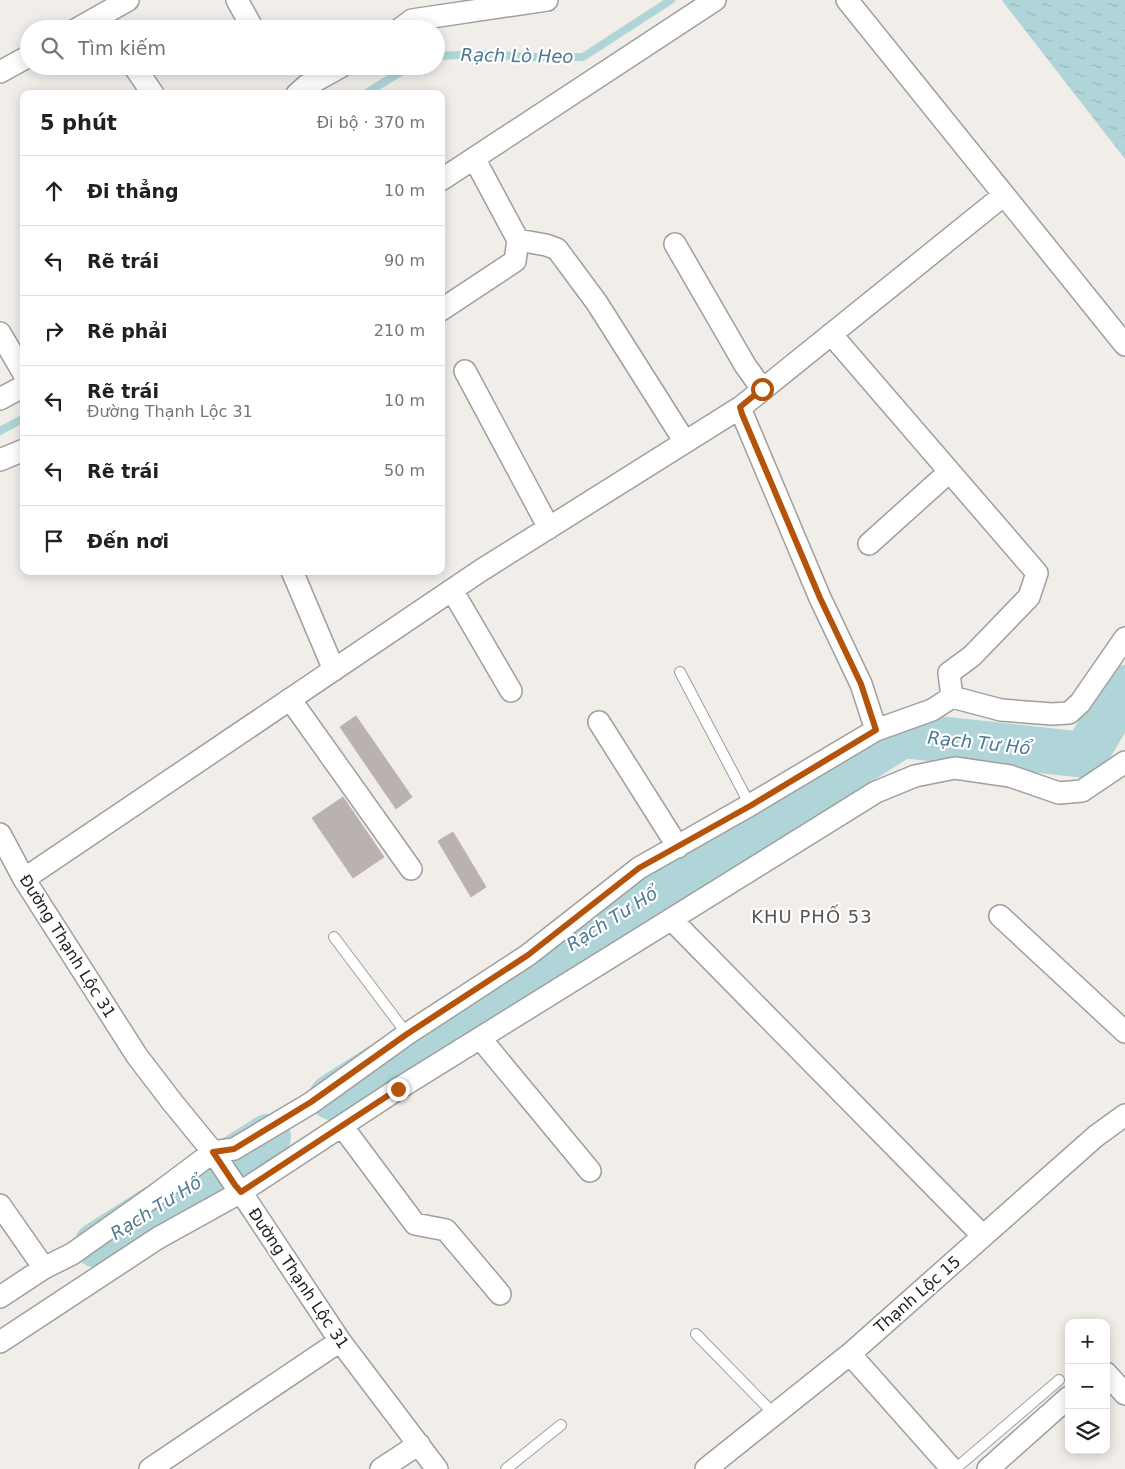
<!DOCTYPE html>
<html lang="vi">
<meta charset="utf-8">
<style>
:root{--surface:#fff;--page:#f6f6f6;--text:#202124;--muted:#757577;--line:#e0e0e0}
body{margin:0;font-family:"DejaVu Sans",sans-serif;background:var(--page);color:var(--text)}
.controls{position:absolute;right:15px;bottom:15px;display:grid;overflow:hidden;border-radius:10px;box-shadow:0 2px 12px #0003}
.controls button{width:45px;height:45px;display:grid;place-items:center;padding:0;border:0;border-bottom:1px solid var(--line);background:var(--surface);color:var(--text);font:25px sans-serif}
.stop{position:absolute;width:15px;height:15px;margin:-11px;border:4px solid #b45309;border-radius:50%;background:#fff}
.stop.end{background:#b45309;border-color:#fff;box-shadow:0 1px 5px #0008}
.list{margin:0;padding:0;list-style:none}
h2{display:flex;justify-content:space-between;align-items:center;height:65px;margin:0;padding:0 20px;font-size:21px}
h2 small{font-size:16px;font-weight:400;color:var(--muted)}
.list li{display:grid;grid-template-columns:32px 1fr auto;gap:15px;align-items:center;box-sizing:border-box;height:70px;padding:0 20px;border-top:1px solid var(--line)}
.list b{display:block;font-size:19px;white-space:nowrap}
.list p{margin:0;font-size:16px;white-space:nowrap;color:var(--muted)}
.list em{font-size:16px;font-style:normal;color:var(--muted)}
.icon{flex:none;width:28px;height:28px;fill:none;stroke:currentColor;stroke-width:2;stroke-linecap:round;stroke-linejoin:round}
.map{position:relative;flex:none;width:1125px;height:1469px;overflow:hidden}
.search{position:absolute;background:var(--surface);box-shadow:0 2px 12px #0003;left:20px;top:20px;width:425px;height:55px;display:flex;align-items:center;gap:12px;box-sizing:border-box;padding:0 18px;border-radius:28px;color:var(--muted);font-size:19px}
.panel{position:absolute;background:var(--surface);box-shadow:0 2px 12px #0003;left:20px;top:90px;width:425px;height:485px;border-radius:10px}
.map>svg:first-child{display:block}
.water{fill:url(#water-ripples)}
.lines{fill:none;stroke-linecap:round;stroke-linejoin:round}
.stream{stroke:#afd5d9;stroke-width:8}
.river{stroke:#afd5d9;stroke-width:46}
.building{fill:#bab2af;stroke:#c1b3ad}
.service-casing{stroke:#9f9f9f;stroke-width:12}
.minor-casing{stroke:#9f9f9f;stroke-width:24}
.service{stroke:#fff;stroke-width:10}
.minor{stroke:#fff;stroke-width:21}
.route{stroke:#b45309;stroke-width:6}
.labels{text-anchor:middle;stroke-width:4.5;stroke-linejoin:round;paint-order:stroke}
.street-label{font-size:16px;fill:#222;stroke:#fff}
.water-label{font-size:18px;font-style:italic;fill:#4d7890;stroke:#fff}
.neighbourhood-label{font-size:18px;letter-spacing:1px;fill:#555;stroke:#fff}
</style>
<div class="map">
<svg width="1125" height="1469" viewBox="0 0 1125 1469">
<defs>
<pattern id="water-ripples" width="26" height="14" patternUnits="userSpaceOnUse" patternTransform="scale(1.25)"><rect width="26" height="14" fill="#afd5d9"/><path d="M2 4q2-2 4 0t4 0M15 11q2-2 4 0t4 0" fill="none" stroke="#96b7ba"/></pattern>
</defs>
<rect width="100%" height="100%" fill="#f1ede9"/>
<path class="water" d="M 1002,0 L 1125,0 L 1125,159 L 1007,7 Z"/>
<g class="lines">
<path class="stream" d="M 436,56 L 480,54 L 531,57 L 583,57 L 671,0
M 365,94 L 397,74 L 414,66
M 0,431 L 24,418"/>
<path class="river" d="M 332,1097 L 902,735 L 1085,755 L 1125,688
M 97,1245 L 268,1137"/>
</g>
<path class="building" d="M 356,716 L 412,797 L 396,809 L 340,727 Z
M 343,797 L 384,857 L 353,878 L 312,818 Z
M 453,832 L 486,887 L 471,897 L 438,841 Z"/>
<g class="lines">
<g class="service-casing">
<path id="service" d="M 680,672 L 750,805
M 334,937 L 407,1034
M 696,1334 L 774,1414
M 506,1469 L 561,1425
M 955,1469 L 1059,1380"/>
</g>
<g class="minor-casing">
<path id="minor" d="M 237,0 L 253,29
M 847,0 L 1125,345
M 77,29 L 128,0
M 400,29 L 412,20 L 547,0
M 134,66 L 153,94
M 0,72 L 29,56
M 297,94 L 306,86 L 342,66
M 441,180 L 715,0
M 518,240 L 546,245 L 557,249 L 597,303 L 685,442
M 675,244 L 745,365 L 762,389
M 441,310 L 515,261 L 518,240 L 474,158
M 0,333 L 24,374
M 831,334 L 1037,573 L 1029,597 L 972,656 L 949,673 L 952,697 L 1001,710 L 1052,714 L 1069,713 L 1080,703 L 1125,638
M 465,371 L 549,528
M 0,399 L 24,386
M 741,407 L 742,413 L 820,598 L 861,684 L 876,730
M 0,460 L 24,450
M 869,544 L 949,472
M 292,571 L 334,670
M 452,590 L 511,691
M 290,699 L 411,869
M 599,722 L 678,847
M 0,834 L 24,879 L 137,1056 L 173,1103 L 213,1152 L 235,1185 L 241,1192 L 340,1341 L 437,1469
M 24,879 L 480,571 L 741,407 L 1004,195
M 1000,916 L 1125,1032
M 671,919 L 983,1236
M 480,1038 L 590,1171
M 342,1126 L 415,1224 L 446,1230 L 500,1294
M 0,1205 L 44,1268 L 72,1254 L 157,1194 L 213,1152 L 234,1149 L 311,1103 L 407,1034 L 528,955 L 639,868 L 750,805 L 876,730 L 932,710 L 952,697
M 0,1297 L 44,1268
M 0,1342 L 158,1238 L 241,1192 L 398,1089 L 876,792 L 915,776 L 955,768 L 1010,776 L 1059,793 L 1082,791 L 1125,762
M 850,1354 L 952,1469
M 1106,1373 L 1125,1394
M 150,1469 L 340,1341
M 381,1469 L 419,1444
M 706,1469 L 850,1354 L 1096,1136 L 1125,1115
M 988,1469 L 1069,1397"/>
</g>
<use href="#service" class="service"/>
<use href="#minor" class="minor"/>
</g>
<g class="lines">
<path class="route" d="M 398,1089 L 241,1192 L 235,1185 L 213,1152 L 234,1149 L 311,1102 L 407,1034 L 528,955 L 639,868 L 750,806 L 876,730 L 861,684 L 820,598 L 742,414 L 740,407 L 762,389"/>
</g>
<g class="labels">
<g class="street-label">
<text transform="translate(68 946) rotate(58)" y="6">Đường Thạnh Lộc 31</text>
<text transform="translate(299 1278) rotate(56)" y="6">Đường Thạnh Lộc 31</text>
<text transform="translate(917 1294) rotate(-41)" y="6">Thạnh Lộc 15</text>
</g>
<g class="water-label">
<text transform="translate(517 56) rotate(1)" y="6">Rạch Lò Heo</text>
<text transform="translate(979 743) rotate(6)" y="6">Rạch Tư Hổ</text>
<text transform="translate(612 919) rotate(-32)" y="6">Rạch Tư Hổ</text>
<text transform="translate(156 1208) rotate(-32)" y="6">Rạch Tư Hổ</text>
</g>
<g class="neighbourhood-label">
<text x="812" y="923">KHU PHỐ 53</text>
</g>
</g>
</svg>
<div class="controls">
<button>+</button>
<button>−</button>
<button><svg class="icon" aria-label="layers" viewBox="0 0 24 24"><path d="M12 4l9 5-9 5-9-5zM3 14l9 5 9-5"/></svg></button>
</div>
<div class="stop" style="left:762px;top:389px"></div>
<div class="stop end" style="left:398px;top:1089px"></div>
<div class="search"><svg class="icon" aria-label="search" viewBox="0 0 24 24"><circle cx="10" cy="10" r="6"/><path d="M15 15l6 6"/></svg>Tìm kiếm</div>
<section class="panel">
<h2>5 phút<small>Đi bộ · 370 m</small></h2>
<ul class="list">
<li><svg class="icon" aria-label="ahead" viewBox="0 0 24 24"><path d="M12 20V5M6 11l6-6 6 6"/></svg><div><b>Đi thẳng</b></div><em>10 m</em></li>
<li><svg class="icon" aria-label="left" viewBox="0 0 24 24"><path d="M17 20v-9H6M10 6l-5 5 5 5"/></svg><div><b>Rẽ trái</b></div><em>90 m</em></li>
<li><svg class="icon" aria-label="right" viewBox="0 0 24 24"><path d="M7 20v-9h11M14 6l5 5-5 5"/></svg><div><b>Rẽ phải</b></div><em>210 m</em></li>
<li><svg class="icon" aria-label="left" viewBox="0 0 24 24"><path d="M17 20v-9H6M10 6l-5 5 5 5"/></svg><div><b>Rẽ trái</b><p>Đường Thạnh Lộc 31</p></div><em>10 m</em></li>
<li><svg class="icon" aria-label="left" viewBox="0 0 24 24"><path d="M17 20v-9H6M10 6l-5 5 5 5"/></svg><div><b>Rẽ trái</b></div><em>50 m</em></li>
<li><svg class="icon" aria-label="arrive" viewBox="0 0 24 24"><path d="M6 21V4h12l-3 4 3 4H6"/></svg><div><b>Đến nơi</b></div></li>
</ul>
</section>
</div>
